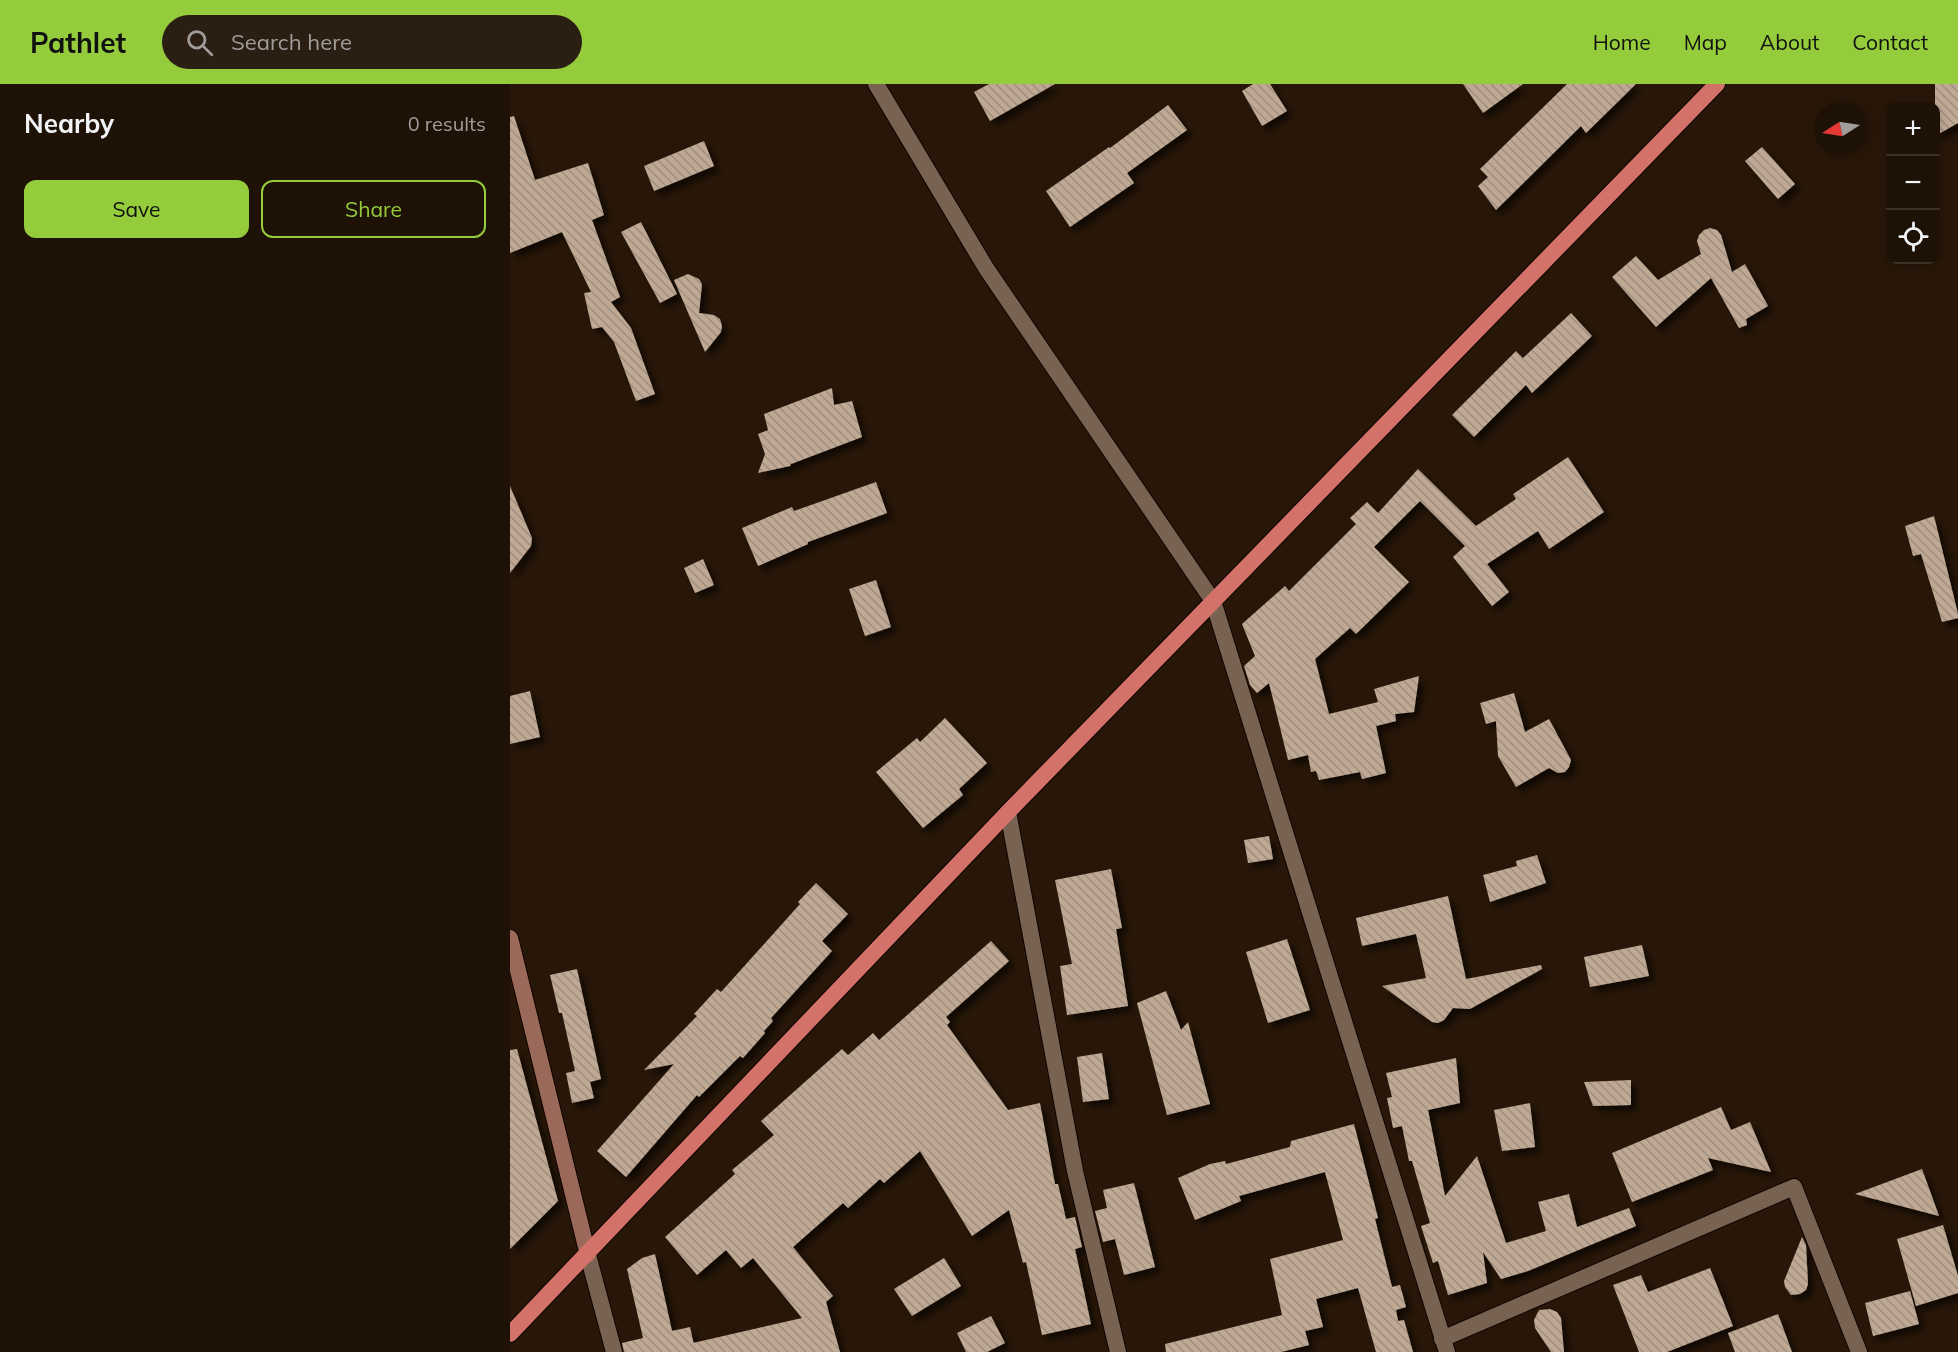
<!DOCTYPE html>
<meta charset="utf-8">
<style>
:root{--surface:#1e1106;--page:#2b1f14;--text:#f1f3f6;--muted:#a19d9b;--line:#3c3128;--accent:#94cc3c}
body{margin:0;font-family:Mulish,sans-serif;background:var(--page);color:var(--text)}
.controls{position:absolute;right:18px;top:18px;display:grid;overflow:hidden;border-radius:12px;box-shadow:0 3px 9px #0003}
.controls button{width:54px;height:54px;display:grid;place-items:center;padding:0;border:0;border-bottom:2px solid var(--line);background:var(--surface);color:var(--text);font:30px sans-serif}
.compass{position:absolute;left:1304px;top:18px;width:54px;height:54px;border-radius:50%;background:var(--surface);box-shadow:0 3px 9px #0003;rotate:258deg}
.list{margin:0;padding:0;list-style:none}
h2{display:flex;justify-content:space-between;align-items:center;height:78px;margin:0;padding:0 24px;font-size:26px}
h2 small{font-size:20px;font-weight:400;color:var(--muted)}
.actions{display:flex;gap:12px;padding:18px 24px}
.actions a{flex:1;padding:14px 0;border:2px solid var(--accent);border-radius:12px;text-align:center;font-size:21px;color:var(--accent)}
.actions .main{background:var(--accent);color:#111}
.icon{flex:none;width:33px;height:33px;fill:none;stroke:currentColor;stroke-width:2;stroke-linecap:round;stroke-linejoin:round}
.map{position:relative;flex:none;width:1448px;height:1268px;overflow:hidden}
header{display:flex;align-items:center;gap:36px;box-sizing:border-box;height:84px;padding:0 30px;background:var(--accent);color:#111}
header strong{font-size:28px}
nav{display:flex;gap:33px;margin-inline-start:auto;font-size:21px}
.search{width:420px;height:54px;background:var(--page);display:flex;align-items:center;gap:15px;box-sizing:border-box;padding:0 21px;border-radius:33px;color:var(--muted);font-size:22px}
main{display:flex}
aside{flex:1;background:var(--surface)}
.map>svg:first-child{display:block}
.building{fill:url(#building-back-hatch);filter:url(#shadow)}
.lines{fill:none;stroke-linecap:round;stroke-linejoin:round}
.minor-casing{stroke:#100300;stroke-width:18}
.secondary-casing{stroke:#100300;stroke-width:18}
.trunk-casing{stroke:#100300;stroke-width:18}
.minor{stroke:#786352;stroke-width:16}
.secondary{stroke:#9a695a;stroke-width:16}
.trunk{stroke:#d27268;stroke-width:16}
</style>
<header>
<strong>Pathlet</strong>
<div class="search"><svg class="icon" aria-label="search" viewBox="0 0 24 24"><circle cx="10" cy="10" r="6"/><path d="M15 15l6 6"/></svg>Search here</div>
<nav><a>Home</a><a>Map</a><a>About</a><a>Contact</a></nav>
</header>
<main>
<aside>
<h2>Nearby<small>0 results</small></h2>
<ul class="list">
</ul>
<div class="actions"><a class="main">Save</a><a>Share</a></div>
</aside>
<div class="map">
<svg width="1448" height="1268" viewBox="0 0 1448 1268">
<defs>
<pattern id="building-back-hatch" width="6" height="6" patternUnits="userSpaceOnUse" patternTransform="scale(1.5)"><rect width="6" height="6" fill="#bfa995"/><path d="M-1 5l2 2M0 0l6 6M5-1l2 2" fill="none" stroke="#a08f7f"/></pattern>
<filter id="shadow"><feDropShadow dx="5.5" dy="5.5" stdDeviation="3" flood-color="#0009"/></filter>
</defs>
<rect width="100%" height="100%" fill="#281708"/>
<path class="building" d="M 479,0 L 545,0 L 480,37 L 464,8 Z
M 743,0 L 760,0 L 777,27 L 752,42 L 732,7 Z
M 953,0 L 1013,0 L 973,29 Z
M 1057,0 L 1126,0 L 1076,49 L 1071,42 L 986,126 L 968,102 L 978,93 L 970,85 Z
M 1425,0 L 1448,0 L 1448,39 L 1425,52 Z
M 658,21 L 677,46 L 617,89 L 624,99 L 560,143 L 536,107 L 599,63 L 600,64 Z
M 4,32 L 25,96 L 78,79 L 94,131 L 82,136 L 110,213 L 101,218 L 121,244 L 145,310 L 126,317 L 104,258 L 92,243 L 82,245 L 74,209 L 81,208 L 52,148 L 0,169 L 0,33 Z
M 194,57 L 204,82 L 144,107 L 134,82 Z
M 1252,63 L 1285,100 L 1268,115 L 1235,77 Z
M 131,138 L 167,210 L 150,219 L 111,148 Z
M 1200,144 L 1207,146 L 1211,151 L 1222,188 L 1235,180 L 1258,222 L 1236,235 L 1237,241 L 1229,244 L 1201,194 L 1146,243 L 1102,193 L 1126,172 L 1148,196 L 1191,170 L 1187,157 L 1189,151 L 1194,146 Z
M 178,190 L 189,195 L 192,200 L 189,229 L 204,231 L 210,235 L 212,242 L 211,248 L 195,268 L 164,196 Z
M 1061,229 L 1082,252 L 1022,309 L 1016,301 L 964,353 L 942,331 L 1006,267 L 1013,274 Z
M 322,304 L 324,321 L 342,317 L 352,353 L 281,380 L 280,382 L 248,389 L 255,370 L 248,350 L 258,346 L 254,330 Z
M 1058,373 L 1094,428 L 1039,465 L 1028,447 L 977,480 L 999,508 L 982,522 L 943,473 L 955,462 L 910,417 L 864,463 L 899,498 L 846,550 L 840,544 L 805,575 L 819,630 L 868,618 L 864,605 L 909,592 L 904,628 L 885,630 L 886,637 L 866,642 L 876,689 L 852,695 L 850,688 L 809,696 L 806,687 L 801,688 L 798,671 L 778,676 L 759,599 L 747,609 L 740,601 L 734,582 L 745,572 L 732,540 L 775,502 L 779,507 L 846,440 L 840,434 L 857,418 L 868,429 L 908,385 L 966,442 L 1006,415 L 1003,410 Z
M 366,398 L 377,429 L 298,458 L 298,460 L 248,482 L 232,444 L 282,423 L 284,427 Z
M 0,402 L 22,454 L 21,462 L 0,489 Z
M 1424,432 L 1448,530 L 1448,534 L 1432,538 L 1411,470 L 1403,472 L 1395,442 Z
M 193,475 L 204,501 L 185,509 L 174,484 Z
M 366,496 L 381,543 L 355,552 L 339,505 Z
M 20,607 L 30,653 L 0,660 L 0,612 Z
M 1004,609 L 1015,648 L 1039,635 L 1061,676 L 1059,683 L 1055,688 L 1048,689 L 1039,684 L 1006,703 L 988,672 L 986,637 L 976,640 L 970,619 Z
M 435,634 L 477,679 L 449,705 L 453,711 L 413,744 L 366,688 L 407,654 L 410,658 Z
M 759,752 L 763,775 L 738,779 L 734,756 Z
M 1027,771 L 1036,799 L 980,818 L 973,791 L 1007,782 L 1006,777 Z
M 601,785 L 612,844 L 606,845 L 618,922 L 557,931 L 550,882 L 562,880 L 545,796 Z
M 306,799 L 338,830 L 312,857 L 322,867 L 261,934 L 263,937 L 254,947 L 255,949 L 233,974 L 230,972 L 189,1013 L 187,1011 L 116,1093 L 87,1067 L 164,980 L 134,986 L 187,932 L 184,930 L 207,905 L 211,908 L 290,820 L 288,818 Z
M 938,812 L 956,895 L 1031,881 L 1032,885 L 960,925 L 943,924 L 934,936 L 928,939 L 922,938 L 872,902 L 916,894 L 906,850 L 852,862 L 846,834 Z
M 777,855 L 800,926 L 758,939 L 736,868 Z
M 481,857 L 499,877 L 436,933 L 440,938 L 437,941 L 498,1026 L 530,1019 L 545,1100 L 548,1100 L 556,1135 L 565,1133 L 572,1163 L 565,1165 L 581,1240 L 532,1251 L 516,1178 L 513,1179 L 499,1126 L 462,1152 L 410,1067 L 374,1099 L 370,1095 L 338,1124 L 333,1119 L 283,1163 L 323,1212 L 316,1218 L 330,1268 L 114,1268 L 112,1259 L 133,1254 L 117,1185 L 132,1174 L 145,1170 L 162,1247 L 180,1243 L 184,1261 L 183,1259 L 292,1234 L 243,1174 L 231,1184 L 216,1166 L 187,1191 L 155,1153 L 225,1090 L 222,1086 L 264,1051 L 251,1037 L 332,965 L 338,971 L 363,949 L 369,956 Z
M 1132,861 L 1139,892 L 1080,903 L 1074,873 Z
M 67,885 L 91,995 L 80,998 L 84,1014 L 62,1019 L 56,989 L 65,987 L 52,929 L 49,929 L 40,891 Z
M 656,907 L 671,946 L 678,938 L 700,1020 L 657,1031 L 627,919 Z
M 7,965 L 48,1117 L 0,1165 L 0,966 Z
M 592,969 L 599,1015 L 573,1018 L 567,973 Z
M 946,974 L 950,1019 L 918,1026 L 935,1112 L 967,1072 L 996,1159 L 1036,1147 L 1028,1118 L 1059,1110 L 1067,1143 L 1119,1124 L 1126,1142 L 1018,1187 L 991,1195 L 973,1168 L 977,1199 L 938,1211 L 928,1177 L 923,1179 L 911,1142 L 920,1139 L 902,1077 L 899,1077 L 892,1042 L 883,1044 L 877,1014 L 882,1013 L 876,989 Z
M 1121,996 L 1121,1021 L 1083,1022 L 1074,998 Z
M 1020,1019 L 1025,1063 L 992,1067 L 984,1026 Z
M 1211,1023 L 1221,1046 L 1240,1038 L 1261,1088 L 1198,1074 L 1203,1086 L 1122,1118 L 1102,1069 Z
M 844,1040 L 868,1134 L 865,1135 L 882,1203 L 890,1201 L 896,1223 L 886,1226 L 888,1237 L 894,1236 L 903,1268 L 866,1268 L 848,1204 L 806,1215 L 813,1243 L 795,1247 L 799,1261 L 771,1268 L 656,1268 L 655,1260 L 772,1231 L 760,1175 L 833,1156 L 815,1088 L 729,1112 L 731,1117 L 685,1136 L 668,1094 L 700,1080 L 715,1077 L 716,1080 L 780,1063 L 781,1057 Z
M 1412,1085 L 1429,1132 L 1345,1110 Z
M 624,1099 L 645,1183 L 614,1191 L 605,1155 L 593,1158 L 585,1127 L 597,1124 L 593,1106 Z
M 1433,1141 L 1448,1192 L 1448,1209 L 1406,1222 L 1387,1155 Z
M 1292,1153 L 1296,1161 L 1298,1200 L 1296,1206 L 1290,1210 L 1281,1211 L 1275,1203 L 1274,1197 Z
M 434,1174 L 451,1202 L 402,1232 L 384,1205 Z
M 1200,1184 L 1223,1242 L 1157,1268 L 1129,1268 L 1103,1201 L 1131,1191 L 1138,1208 Z
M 1400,1207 L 1409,1240 L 1363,1252 L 1355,1219 Z
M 1040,1225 L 1047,1228 L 1051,1234 L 1054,1268 L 1041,1268 L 1025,1244 L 1024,1236 L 1029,1226 Z
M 1268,1230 L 1282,1268 L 1225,1268 L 1218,1249 Z
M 481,1232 L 495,1259 L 477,1268 L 456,1268 L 447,1249 Z"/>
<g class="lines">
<g class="minor-casing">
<path id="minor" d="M 366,0 L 476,184 L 703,517 L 937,1268
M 498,728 L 565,1087 L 608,1268
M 78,1171 L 104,1268
M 932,1255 L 1284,1103 L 1349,1268"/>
</g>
<g class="secondary-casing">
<path id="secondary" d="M 0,854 L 78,1171"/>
</g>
<g class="trunk-casing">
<path id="trunk" d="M 0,1250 L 498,728 L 1207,0"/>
</g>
<use href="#minor" class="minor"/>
<use href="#secondary" class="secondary"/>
<use href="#trunk" class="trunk"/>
</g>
</svg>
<div class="controls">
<button>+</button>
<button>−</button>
<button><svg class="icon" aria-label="locate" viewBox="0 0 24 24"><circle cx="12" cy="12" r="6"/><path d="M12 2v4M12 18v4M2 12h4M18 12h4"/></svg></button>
</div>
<svg class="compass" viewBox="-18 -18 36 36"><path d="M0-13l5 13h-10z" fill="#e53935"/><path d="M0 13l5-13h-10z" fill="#a19d9b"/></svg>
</div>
</main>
